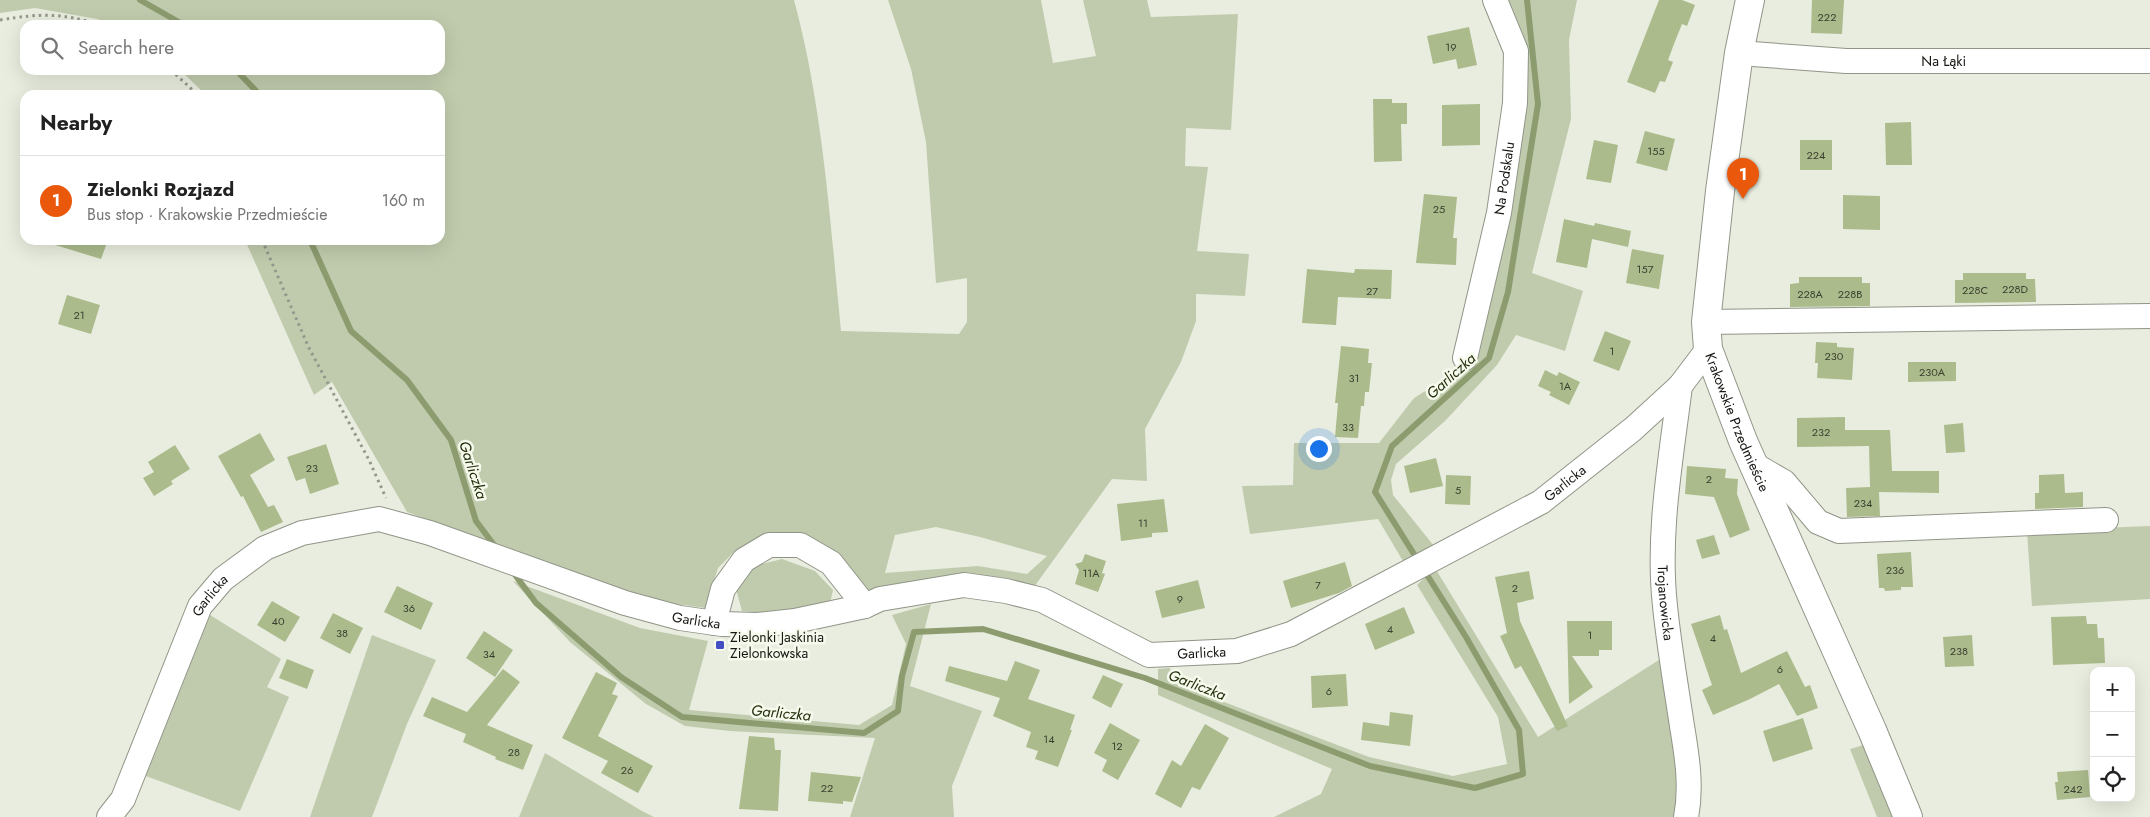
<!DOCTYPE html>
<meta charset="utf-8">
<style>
:root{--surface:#fff;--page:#f6f6f6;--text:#222;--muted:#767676;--line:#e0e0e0;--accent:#ea580c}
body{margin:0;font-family:Jost,sans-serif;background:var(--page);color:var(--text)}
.controls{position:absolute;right:15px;bottom:15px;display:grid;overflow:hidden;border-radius:10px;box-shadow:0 5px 20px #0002}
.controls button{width:45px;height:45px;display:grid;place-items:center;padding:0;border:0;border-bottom:1px solid var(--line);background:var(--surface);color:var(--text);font:25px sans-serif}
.you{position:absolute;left:1318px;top:448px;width:18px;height:18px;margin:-12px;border:4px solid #fff;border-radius:50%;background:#1a73e8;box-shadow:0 0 0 8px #1a73e833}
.badge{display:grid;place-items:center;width:32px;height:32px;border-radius:50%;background:var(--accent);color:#fff;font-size:16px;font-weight:700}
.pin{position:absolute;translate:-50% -41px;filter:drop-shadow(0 1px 2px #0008)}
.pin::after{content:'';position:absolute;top:26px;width:18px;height:15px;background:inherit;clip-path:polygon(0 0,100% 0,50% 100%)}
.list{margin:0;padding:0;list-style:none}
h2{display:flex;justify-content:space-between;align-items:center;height:65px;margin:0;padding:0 20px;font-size:21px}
h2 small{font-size:16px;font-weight:400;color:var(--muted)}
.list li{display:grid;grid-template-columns:32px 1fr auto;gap:15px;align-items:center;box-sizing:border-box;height:90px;padding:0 20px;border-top:1px solid var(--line)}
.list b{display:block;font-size:19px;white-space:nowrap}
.list p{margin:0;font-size:16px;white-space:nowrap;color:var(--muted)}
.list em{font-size:16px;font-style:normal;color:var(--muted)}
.icon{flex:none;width:28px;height:28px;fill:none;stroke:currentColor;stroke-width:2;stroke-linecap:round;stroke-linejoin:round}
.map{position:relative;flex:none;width:2150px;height:817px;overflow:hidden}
.search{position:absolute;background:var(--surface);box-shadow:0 5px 20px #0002;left:20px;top:20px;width:425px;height:55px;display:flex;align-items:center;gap:12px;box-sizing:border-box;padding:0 18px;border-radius:15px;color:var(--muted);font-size:19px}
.panel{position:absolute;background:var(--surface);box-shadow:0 5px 20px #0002;left:20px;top:90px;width:425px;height:155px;border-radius:15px}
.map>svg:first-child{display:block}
.green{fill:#c0cbad;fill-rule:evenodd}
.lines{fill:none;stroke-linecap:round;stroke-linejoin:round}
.stream{stroke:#8d9c6f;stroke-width:6}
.building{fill:#abbb8c}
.minor-casing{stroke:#909588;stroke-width:26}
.major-casing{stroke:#909588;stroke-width:30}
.path{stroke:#93978c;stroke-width:3;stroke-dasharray:2.5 4;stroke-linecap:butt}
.minor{stroke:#fff;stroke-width:24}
.major{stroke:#fff;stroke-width:28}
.poi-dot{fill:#424ec2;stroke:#f5faed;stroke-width:2}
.labels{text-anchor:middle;stroke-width:5;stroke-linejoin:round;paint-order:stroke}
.number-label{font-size:11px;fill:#3a4030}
.street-label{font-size:14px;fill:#151712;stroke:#f5faed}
.poi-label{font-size:14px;fill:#151712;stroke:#f5faed;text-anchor:start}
.water-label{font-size:15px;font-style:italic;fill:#242e0b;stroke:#f5faed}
</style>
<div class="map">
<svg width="2150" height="817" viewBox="0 0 2150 817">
<rect width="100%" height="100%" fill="#e8eddf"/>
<path class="green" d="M 0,0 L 794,0 C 823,107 830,221 841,331 L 959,334 L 967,322 L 967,278 L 936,283 L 926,142 L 911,69 L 888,0 L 1041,0 L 1053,63 L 1096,56 L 1083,0 L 1147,0 L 1151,17 L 1238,14 L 1231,130 L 1186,128 L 1185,166 L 1208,167 L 1197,251 L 1249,254 L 1245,296 L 1196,294 L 1196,321 L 1181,362 L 1145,429 L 1147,481 L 1112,479 L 1034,587 L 866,595 L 768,537 L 737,549 L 718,568 L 705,608 L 657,601 L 509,553 L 470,535 L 407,512 L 332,382 L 314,395 L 245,240 L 440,240 L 440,95 L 206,95 L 180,70 L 440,70 L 440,25 L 112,25 L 97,19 L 35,8 L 0,13 ZM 936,527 L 980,537 L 1047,556 L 1027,574 L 978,566 L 885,573 L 895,535 Z
M 1503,0 L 1577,0 L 1569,40 L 1571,119 L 1532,273 L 1583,291 L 1565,351 L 1516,335 L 1497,365 L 1445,421 L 1396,464 L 1391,480 L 1393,495 L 1434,546 L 1403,561 L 1378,519 L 1250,534 L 1242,486 L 1293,485 L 1294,443 L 1379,443 L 1414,398 L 1476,360 L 1527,109 L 1522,49 Z
M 2150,526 L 2150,599 L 2032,606 L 2027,531 Z
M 782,559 L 815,571 L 833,590 L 830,603 L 774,614 L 742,611 L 736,589 L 754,566 Z
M 1435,568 L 1538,737 L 1662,658 L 1679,754 L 1677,817 L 1274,817 L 1321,794 L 1332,769 L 1158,695 L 1158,669 L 1170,668 L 1174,683 L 1369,757 L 1453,776 L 1507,764 L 1498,717 L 1417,585 Z
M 513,581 L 640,628 L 708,641 L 689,710 L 859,725 L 892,705 L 906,644 L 892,615 L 931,604 L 910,686 L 982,711 L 952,786 L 954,817 L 850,817 L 875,738 L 730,731 L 685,726 L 646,704 L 570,642 Z
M 210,615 L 281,659 L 267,687 L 289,697 L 240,811 L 146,776 Z
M 372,635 L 436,660 L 407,724 L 372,817 L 310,817 Z
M 1867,744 L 1895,817 L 1877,817 L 1850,749 Z
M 545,753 L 642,811 L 654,817 L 519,817 Z"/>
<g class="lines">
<path class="stream" d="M 140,0 L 184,25
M 236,70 L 260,95
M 310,240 L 351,331 L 407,380 L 451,440 L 476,521 L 497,549
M 513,572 L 536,603 L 621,677 L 682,717 L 864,733 L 898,711 L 902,676 L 914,632 L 983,629 L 1145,678 L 1370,766 L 1475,788 L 1523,774 L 1519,730 L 1466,637 L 1375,492 L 1392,446 L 1489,358 L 1508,292 L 1538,104 L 1527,0"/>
</g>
<path class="building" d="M 1659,0 L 1682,0 L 1695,5 L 1687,26 L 1682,24 L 1674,44 L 1668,60 L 1673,62 L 1665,82 L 1660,81 L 1655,93 L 1627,82 Z
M 1812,0 L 1844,0 L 1842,34 L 1811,33 Z
M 1469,27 L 1477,65 L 1458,69 L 1456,59 L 1433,64 L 1427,36 Z
M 1373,99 L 1392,99 L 1392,103 L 1407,103 L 1407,124 L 1401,124 L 1402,161 L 1374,162 Z
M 1480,104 L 1480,145 L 1442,146 L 1442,105 Z
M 1911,122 L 1912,165 L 1886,165 L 1885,123 Z
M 1645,131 L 1675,139 L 1667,171 L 1636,163 Z
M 1594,140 L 1618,145 L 1611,183 L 1586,179 Z
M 1800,140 L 1832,140 L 1832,170 L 1800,170 Z
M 1424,194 L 1457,197 L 1453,238 L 1457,238 L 1456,265 L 1416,263 Z
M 1843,195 L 1880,196 L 1880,230 L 1843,229 Z
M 1564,219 L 1594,226 L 1595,223 L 1631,231 L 1628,247 L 1592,239 L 1587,268 L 1556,262 Z
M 52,240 L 108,240 L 101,259 L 52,244 Z
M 1632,249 L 1664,255 L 1659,289 L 1626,283 Z
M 1307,269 L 1354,273 L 1355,269 L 1392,270 L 1391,299 L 1338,297 L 1336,325 L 1302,323 Z
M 1963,273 L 2026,273 L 2026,279 L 2035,279 L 2036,302 L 1955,303 L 1955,280 L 1963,280 Z
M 1799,277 L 1862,277 L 1862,283 L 1870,283 L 1870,306 L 1790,307 L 1790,284 L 1799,283 Z
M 67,295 L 100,305 L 91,334 L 58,324 Z
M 1605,331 L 1631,341 L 1619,371 L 1593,361 Z
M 1816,342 L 1837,343 L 1837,347 L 1854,348 L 1852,380 L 1817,378 L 1818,363 L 1815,363 Z
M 1341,346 L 1369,349 L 1368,363 L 1372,363 L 1369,392 L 1365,392 L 1364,406 L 1361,406 L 1358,438 L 1335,437 L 1338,403 L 1335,403 Z
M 1908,362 L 1956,362 L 1956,381 L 1908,382 Z
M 1545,370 L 1557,376 L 1559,372 L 1580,382 L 1569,405 L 1549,395 L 1551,392 L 1538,386 Z
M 1845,417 L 1845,430 L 1890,430 L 1892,471 L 1939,471 L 1939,493 L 1879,492 L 1880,516 L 1847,517 L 1846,488 L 1870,487 L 1869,446 L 1797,447 L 1797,418 Z
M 1963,423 L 1965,452 L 1946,453 L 1944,425 Z
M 260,433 L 275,460 L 250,475 L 268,507 L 274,505 L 283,522 L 261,532 L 243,496 L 241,497 L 218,456 Z
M 326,444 L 339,484 L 310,494 L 305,478 L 296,481 L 287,457 Z
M 175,445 L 190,469 L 171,481 L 173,484 L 154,496 L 143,478 L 154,472 L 148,462 Z
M 1436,458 L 1443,486 L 1410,493 L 1404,466 Z
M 1687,466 L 1726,469 L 1725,478 L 1738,479 L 1737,494 L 1750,530 L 1730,538 L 1714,497 L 1685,494 Z
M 2064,474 L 2065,493 L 2083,492 L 2083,507 L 2035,509 L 2035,493 L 2039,493 L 2039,475 Z
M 1446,475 L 1471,476 L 1470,505 L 1445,504 Z
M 1164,499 L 1168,532 L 1152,533 L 1152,537 L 1121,541 L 1117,504 Z
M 1714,535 L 1720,554 L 1702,559 L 1696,540 Z
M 1911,552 L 1913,587 L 1901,587 L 1901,590 L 1885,591 L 1884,588 L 1879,588 L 1877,554 Z
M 1085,554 L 1106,561 L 1102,573 L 1105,574 L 1098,592 L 1075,584 L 1079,570 L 1075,564 L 1082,562 Z
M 1345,562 L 1352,586 L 1339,593 L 1291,608 L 1283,581 Z
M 1529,571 L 1534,599 L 1517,603 L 1520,621 L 1568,726 L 1557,731 L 1521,666 L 1515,669 L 1500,636 L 1507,633 L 1495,577 Z
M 1198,580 L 1205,608 L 1162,618 L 1155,591 Z
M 397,586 L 433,603 L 421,630 L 384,612 Z
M 272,601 L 300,617 L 285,642 L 257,625 Z
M 1404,607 L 1415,633 L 1375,650 L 1365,624 Z
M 333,613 L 363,628 L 350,654 L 320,638 Z
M 1720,615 L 1724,630 L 1727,629 L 1741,673 L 1787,651 L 1805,687 L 1810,685 L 1818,708 L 1797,716 L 1779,684 L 1750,699 L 1713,715 L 1702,690 L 1712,685 L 1691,624 Z
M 2086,616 L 2087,624 L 2097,624 L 2098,638 L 2104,638 L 2105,663 L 2053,665 L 2051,617 Z
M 1567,621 L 1612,621 L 1612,650 L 1599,650 L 1599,656 L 1572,656 L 1593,687 L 1569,704 Z
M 484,631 L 513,650 L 495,677 L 466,658 Z
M 1972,635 L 1974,666 L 1945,667 L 1943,637 Z
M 287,659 L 314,670 L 307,689 L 279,678 Z
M 1015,661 L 1040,670 L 1028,699 L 1075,715 L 1070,730 L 1072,730 L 1058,767 L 1035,759 L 1038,751 L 1026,747 L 1031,732 L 993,716 L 1000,698 L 945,681 L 949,666 L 1007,681 Z
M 503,669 L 520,682 L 487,725 L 533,745 L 523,770 L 495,759 L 496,757 L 463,742 L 466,734 L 423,716 L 432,697 L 467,712 Z
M 596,672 L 617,683 L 612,694 L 618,696 L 598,736 L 653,766 L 638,793 L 601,773 L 608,761 L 562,738 Z
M 1346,674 L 1348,706 L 1312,708 L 1311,676 Z
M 1103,675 L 1123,684 L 1111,708 L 1092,698 Z
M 1390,712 L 1413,715 L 1410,746 L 1361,740 L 1363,722 L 1389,726 Z
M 1803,718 L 1813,749 L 1773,762 L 1763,731 Z
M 1110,723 L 1140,740 L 1118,780 L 1102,771 L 1107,760 L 1094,753 Z
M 1205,724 L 1229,738 L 1200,790 L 1192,787 L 1181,808 L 1155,794 L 1172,760 L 1181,766 Z
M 749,736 L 774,738 L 775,750 L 781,750 L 778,811 L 739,809 Z
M 2088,770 L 2090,797 L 2057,800 L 2055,782 L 2058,782 L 2057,772 Z
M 811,772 L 861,777 L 852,802 L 843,801 L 843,804 L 808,801 Z"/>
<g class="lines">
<g class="minor-casing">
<g id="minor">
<path id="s1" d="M 1739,53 L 1846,61 L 2150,61"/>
<path d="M 1706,322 L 2150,316"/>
<path id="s2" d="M 1465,358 L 1499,213 L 1515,103 L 1516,51 L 1495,0"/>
<path id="s3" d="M 1680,386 C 1671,459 1657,533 1665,606 C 1669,646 1676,686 1682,726 C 1687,756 1692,787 1686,817"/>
<path d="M 1753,464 L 1784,482 L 1818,522 L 1839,531 L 2106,520"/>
<path d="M 714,623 L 723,589 L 744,560 L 769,545 L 800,545 L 831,563 L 865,606"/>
<path id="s4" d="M 109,817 L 123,799 L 200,606 L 223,579 L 265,548 L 302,533 L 379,519 L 430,533 L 625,603 L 680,618 L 722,624 L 757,625 L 795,621 L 865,606 L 880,599 L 964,585 L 1006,591 L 1042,600 L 1149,655 L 1237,651 L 1291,634 L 1541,502 L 1633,429 L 1680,386 L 1708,349"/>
</g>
</g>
<g class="major-casing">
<g id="major">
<path id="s5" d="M 1750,0 L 1739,53 L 1720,191 L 1706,322 L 1708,349 L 1743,441 L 1872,730 L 1908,817"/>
</g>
</g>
<path class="path" d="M 0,20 C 43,13 60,13 102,25
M 171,70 L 198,95
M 262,240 L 309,348 L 369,460 L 386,498"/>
<use href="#minor" class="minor"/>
<use href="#major" class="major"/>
</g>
<rect class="poi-dot" x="715" y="640" width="10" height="10" rx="2.5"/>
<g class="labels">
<g class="number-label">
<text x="1827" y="21">222</text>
<text x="1451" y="51">19</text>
<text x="1656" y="155">155</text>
<text x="1816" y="159">224</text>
<text x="1439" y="213">25</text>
<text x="1645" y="273">157</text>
<text x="2015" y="293">228D</text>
<text x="1975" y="294">228C</text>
<text x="1372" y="295">27</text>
<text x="1810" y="298">228A</text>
<text x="1850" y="298">228B</text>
<text x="79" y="319">21</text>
<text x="1612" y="355">1</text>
<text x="1834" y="360">230</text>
<text x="1932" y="376">230A</text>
<text x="1354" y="382">31</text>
<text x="1565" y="390">1A</text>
<text x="1348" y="431">33</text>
<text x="1821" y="436">232</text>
<text x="312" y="472">23</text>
<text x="1709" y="483">2</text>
<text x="1458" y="494">5</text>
<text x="1863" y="507">234</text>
<text x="1143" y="527">11</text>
<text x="1895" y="574">236</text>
<text x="1091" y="577">11A</text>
<text x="1318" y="589">7</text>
<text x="1515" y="592">2</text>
<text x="1180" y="603">9</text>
<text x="409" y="612">36</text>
<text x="278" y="625">40</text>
<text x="1390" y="633">4</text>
<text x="342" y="637">38</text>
<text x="1590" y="639">1</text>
<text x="1713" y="642">4</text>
<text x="1959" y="655">238</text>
<text x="489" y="658">34</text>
<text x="1780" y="673">6</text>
<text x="1329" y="695">6</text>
<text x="1049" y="743">14</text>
<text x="1117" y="750">12</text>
<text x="514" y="756">28</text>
<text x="627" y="774">26</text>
<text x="827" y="792">22</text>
<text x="2073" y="793">242</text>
</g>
<g class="street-label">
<text dy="5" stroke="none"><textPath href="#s1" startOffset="205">Na Łąki</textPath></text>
<text dy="5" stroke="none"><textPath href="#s2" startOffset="184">Na Podskalu</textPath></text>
<text dy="5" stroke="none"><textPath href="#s5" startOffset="431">Krakowskie Przedmieście</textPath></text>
<text dy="5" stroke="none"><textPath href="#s4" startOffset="1700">Garlicka</textPath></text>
<text dy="5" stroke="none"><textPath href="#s4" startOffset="245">Garlicka</textPath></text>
<text dy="5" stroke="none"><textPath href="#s3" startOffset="218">Trojanowicka</textPath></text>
<text dy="5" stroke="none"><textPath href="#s4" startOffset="770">Garlicka</textPath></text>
<text dy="5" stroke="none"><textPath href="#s4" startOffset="1295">Garlicka</textPath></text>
</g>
<g class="poi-label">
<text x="730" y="642">Zielonki Jaskinia<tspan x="730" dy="16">Zielonkowska</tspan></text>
</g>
<g class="water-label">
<text transform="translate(1451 376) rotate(-42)" y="5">Garliczka</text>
<text transform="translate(473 470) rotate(72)" y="5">Garliczka</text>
<text transform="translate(1197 685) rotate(21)" y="5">Garliczka</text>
<text transform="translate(781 713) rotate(5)" y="5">Garliczka</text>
</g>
</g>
</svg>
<div class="controls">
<button>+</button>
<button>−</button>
<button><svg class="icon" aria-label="locate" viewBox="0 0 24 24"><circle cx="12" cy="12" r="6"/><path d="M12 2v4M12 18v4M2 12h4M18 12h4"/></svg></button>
</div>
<div class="you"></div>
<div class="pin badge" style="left:1743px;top:199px">1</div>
<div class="search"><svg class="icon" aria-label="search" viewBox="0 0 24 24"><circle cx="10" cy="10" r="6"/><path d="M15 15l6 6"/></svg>Search here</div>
<section class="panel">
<h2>Nearby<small></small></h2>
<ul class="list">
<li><span class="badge">1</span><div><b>Zielonki Rozjazd</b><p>Bus stop · Krakowskie Przedmieście</p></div><em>160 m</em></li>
</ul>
</section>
</div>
